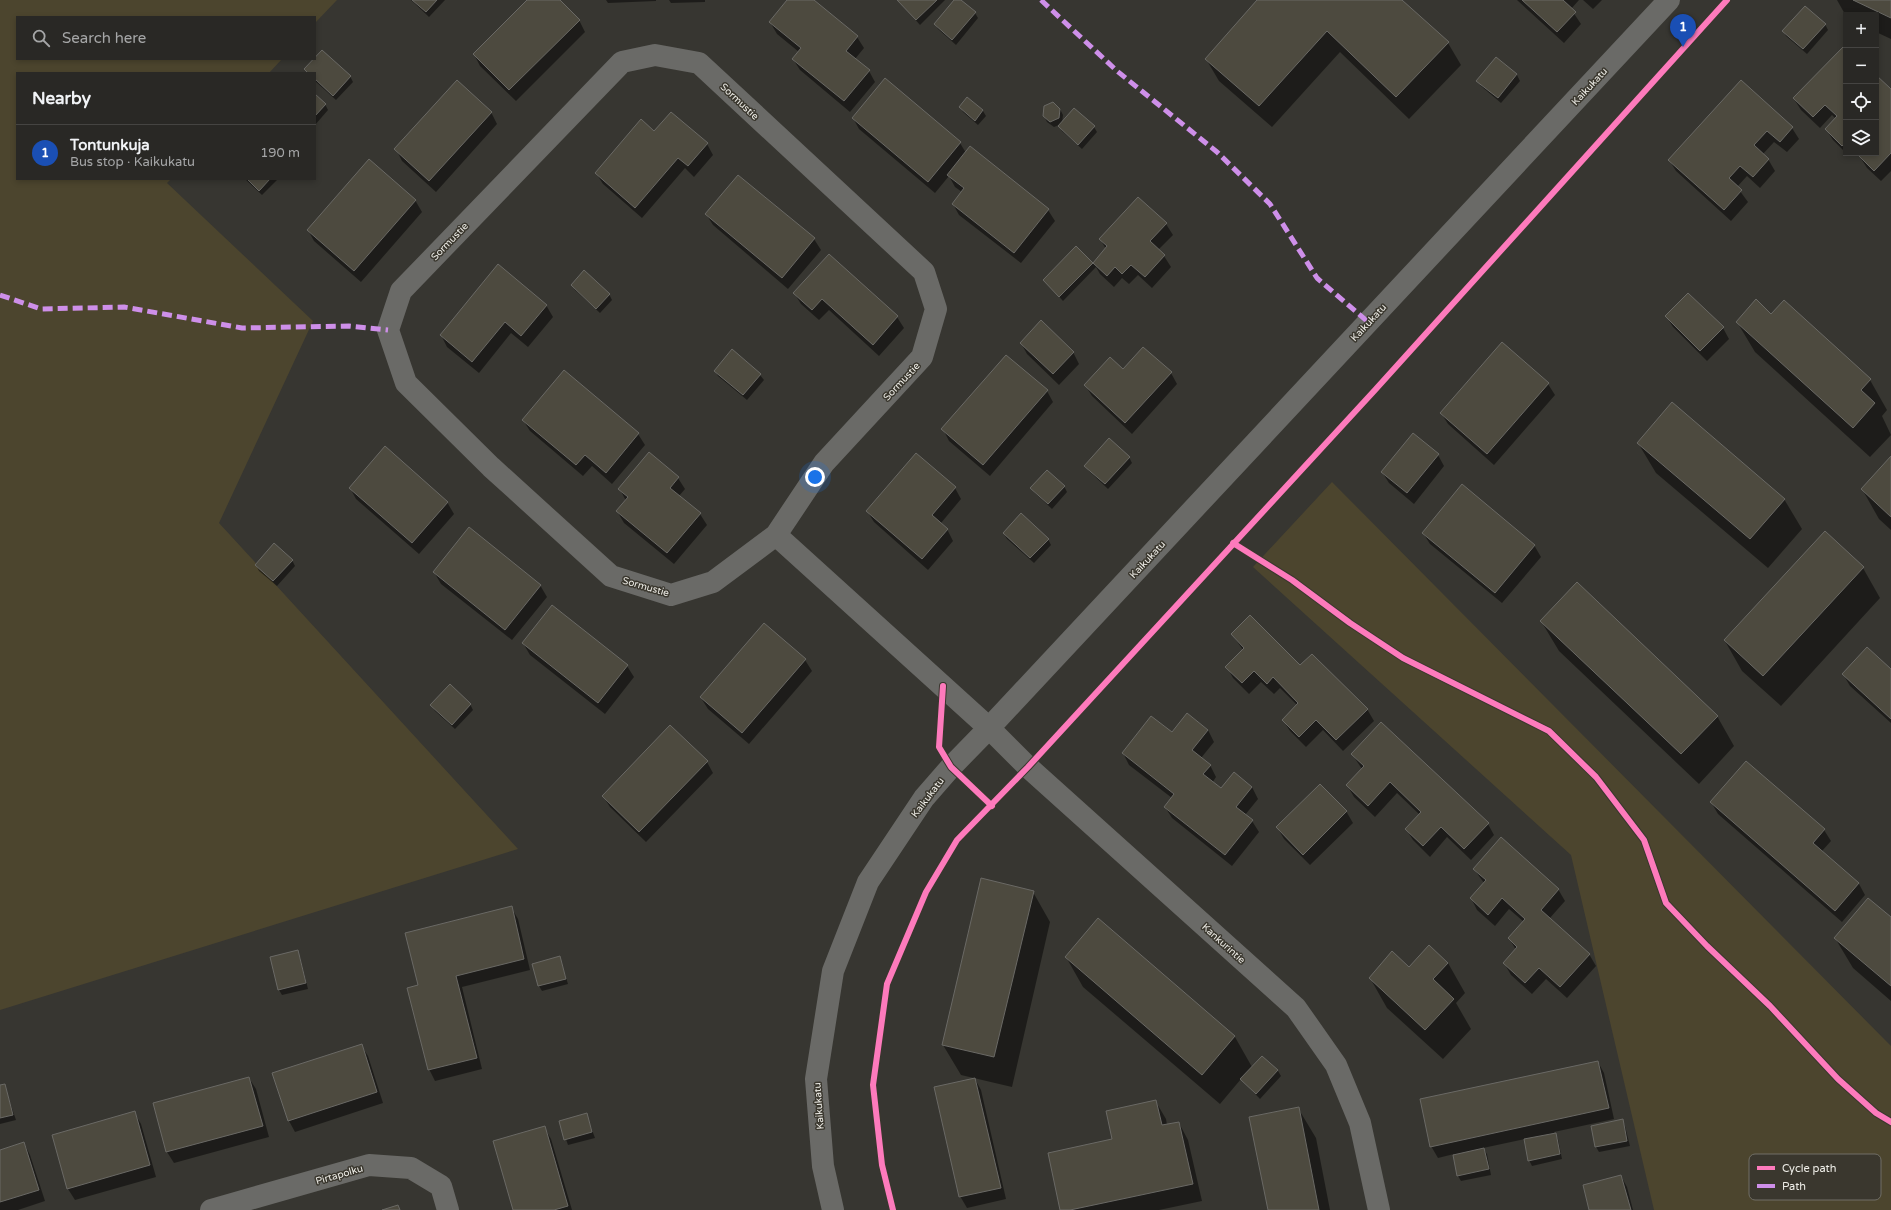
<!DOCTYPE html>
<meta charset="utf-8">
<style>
:root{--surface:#292825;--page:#31302d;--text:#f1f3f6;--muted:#a5a6a7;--line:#454442;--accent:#aeada7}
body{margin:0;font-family:"Varela Round",sans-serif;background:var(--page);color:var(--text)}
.controls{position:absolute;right:12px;top:12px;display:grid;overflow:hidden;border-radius:0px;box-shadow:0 2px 6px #0003}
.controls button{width:36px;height:36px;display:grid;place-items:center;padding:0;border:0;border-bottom:1px solid var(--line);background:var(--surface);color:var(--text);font:20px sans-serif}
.you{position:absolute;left:815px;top:477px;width:14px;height:14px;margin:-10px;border:3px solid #fff;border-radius:50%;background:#1a73e8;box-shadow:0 0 0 6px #1a73e833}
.badge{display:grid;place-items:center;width:26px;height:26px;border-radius:50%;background:var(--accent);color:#fff;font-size:13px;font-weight:700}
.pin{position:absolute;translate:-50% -33px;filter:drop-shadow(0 1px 2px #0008)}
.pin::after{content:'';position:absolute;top:21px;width:14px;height:12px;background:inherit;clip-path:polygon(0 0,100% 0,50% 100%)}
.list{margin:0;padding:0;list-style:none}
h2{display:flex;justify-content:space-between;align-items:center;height:52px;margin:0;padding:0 16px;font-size:17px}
h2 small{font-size:13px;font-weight:400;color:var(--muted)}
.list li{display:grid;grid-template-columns:26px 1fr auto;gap:12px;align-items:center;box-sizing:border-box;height:56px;padding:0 16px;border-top:1px solid var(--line)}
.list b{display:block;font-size:15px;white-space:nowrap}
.list p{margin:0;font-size:13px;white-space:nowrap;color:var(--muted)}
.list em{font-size:13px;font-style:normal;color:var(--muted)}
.icon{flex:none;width:22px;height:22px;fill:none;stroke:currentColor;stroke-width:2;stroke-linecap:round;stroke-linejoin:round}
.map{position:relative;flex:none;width:1891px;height:1210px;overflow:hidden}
.search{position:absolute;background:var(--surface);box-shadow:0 2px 6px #0003;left:16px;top:16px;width:300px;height:44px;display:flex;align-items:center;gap:10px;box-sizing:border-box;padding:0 14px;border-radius:0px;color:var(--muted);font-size:15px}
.panel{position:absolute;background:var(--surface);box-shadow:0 2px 6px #0003;left:16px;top:72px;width:300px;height:108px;border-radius:0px}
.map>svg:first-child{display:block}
.green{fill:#4c452e}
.shadow{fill:#0007}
.building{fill:#4d4a3f;stroke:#6a6965}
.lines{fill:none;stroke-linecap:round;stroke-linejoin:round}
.street{stroke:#6a6a67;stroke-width:22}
.quiet{stroke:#ce8fe9;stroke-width:5;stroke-dasharray:10 5;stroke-linecap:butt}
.cycleway-casing{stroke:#3a372e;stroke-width:8}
.cycleway{stroke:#fd7abc;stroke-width:6}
.labels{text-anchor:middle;stroke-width:3;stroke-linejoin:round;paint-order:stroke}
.street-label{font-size:10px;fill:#eeede7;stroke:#3a372e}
.key{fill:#3a372e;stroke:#706e66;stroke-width:1}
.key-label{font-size:11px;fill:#eeede7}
</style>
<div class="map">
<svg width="1891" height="1210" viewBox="0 0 1891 1210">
<rect width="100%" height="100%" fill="#373631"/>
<path class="green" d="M 0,0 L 337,0 L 315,23 L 315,17 L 17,17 L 17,59 L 282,59 L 269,73 L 17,73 L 17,179 L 171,179 L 167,183 L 313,321 L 219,523 L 518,849 L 0,1010 Z
M 1332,482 L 1891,1046 L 1891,1210 L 1654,1210 L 1571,855 L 1253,567 Z"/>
<path class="shadow" d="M 411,0 L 445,0 L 429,17 Z
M 528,0 L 558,0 L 579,20 L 585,32 L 516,101 L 480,66 L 474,54 Z
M 606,0 L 656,0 L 656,1 L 608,3 Z
M 669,0 L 705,0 L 705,2 L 671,3 Z
M 789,0 L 813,0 L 857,37 L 864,48 L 855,59 L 869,71 L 875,82 L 850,112 L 800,70 L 793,59 L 799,52 L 777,34 L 770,22 Z
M 898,0 L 945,0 L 920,25 Z
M 955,0 L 959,0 L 975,13 L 978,18 L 956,45 L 938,29 L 935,24 Z
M 1259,0 L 1400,0 L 1448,43 L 1461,65 L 1409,119 L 1340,52 L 1272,127 L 1219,81 L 1206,59 Z
M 1517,0 L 1579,0 L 1571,9 L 1581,24 L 1564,43 Z
M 1583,0 L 1602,0 L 1593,9 Z
M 1837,0 L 1891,0 L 1891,39 L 1876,32 L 1876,15 L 1846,16 Z
M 1825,24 L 1828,30 L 1807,54 L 1786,36 L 1783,31 Z
M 1845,46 L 1846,153 L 1853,153 L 1849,156 L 1833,140 L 1826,129 L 1836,119 L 1832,115 L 1820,128 L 1801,110 L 1794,99 Z
M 1496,58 L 1517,75 L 1520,81 L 1501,103 L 1481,86 L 1478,81 Z
M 306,70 L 350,76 L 353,82 L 336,100 L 315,81 L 315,73 L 308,73 Z
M 1876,76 L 1891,90 L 1891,171 L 1881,181 L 1867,168 L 1860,157 L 1864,153 L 1876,153 Z
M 885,80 L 960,143 L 966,153 L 1048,210 L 1055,221 L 1021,263 L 959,215 L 953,204 L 962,192 L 955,187 L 949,176 L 935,193 L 859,129 L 853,118 Z
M 1741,81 L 1792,128 L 1799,139 L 1787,152 L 1774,142 L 1763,154 L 1768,159 L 1775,171 L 1760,188 L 1747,176 L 1737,187 L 1748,202 L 1731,221 L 1676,171 L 1669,160 Z
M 315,96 L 325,104 L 328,110 L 315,125 Z
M 968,98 L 983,111 L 986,116 L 978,125 L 963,112 L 960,107 Z
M 1060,109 L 1063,115 L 1062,123 L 1094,127 L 1097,132 L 1082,149 L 1062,131 L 1059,125 L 1054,127 L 1047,122 L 1044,116 Z
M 491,112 L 497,124 L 436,192 L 402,161 L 396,149 Z
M 654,132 L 707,144 L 713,155 L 694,177 L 685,168 L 642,218 L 603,184 L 596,173 Z
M 245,179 L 278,179 L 262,195 Z
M 415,200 L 422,212 L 361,282 L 314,241 L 308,230 Z
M 706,214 L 814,239 L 821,250 L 788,289 L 713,225 Z
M 1166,224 L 1173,235 L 1158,250 L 1164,256 L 1171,267 L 1152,288 L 1138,275 L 1129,284 L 1122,278 L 1114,287 L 1100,274 L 1096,267 L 1063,301 L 1044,280 L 1076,248 L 1093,264 L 1106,249 L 1100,239 Z
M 829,255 L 897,317 L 904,328 L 879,356 L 829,310 L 819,320 L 801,304 L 794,293 Z
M 572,285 L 609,294 L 612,300 L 600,313 L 575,290 Z
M 546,305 L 553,317 L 528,347 L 511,333 L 479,373 L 447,347 L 441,335 Z
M 1666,316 L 1723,328 L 1729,339 L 1707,361 L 1673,327 Z
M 1737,322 L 1870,380 L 1887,410 L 1882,416 L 1891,435 L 1870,457 L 1755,352 Z
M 1021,343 L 1073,352 L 1079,364 L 1059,385 L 1027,354 Z
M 1123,370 L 1171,373 L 1177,384 L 1132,434 L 1092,396 L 1085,385 Z
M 564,371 L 638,434 L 645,445 L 612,484 L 592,466 L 583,476 L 530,431 L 523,420 Z
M 715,371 L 760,375 L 764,380 L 747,400 L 718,376 Z
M 1548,384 L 1555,395 L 1494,465 L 1448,424 L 1441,413 Z
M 1047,391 L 1053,402 L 990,476 L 949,441 L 943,429 Z
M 1638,443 L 1784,499 L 1802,529 L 1768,568 L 1656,473 Z
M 1438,455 L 1444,466 L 1414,504 L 1389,483 L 1382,472 Z
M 1129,457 L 1132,463 L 1108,489 L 1089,471 L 1086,466 Z
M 1891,458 L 1891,530 L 1879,519 L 1862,489 Z
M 678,478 L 685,489 L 679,496 L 700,514 L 707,525 L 674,564 L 624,523 L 617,511 L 626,501 L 620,489 Z
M 1064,486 L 1067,492 L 1052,509 L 1035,493 L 1031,488 Z
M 350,488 L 447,502 L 454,514 L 419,554 L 356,499 Z
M 955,488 L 961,499 L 941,523 L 947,529 L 953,541 L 928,570 L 874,522 L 867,511 Z
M 1423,533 L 1534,545 L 1541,557 L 1502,603 L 1430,544 Z
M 1004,534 L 1048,539 L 1051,545 L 1034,563 L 1007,539 Z
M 292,560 L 295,566 L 277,586 L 259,571 L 256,565 Z
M 1863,568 L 1880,598 L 1781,706 L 1742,671 L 1725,641 Z
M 434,572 L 540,585 L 547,597 L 512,640 L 441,584 Z
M 1541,621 L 1717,716 L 1734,746 L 1699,784 L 1559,651 Z
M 765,624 L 805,660 L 812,671 L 749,744 L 708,709 L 701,698 Z
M 1232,634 L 1367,709 L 1374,721 L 1343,751 L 1323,730 L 1306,747 L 1290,731 L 1283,720 L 1297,705 L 1280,688 L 1274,694 L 1261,682 L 1249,694 L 1233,678 L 1227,667 L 1243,650 Z
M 523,643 L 627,666 L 634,677 L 605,714 L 530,655 Z
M 1891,671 L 1891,723 L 1850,686 L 1843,674 Z
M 470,704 L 473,710 L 455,729 L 435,711 L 431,705 Z
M 1187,714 L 1208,730 L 1214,742 L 1201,758 L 1210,765 L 1216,777 L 1212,783 L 1221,790 L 1252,787 L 1258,799 L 1245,815 L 1252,821 L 1259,832 L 1232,866 L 1172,818 L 1165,807 L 1172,798 L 1129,765 L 1123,753 L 1172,734 Z
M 1352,754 L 1488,824 L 1494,835 L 1471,860 L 1447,837 L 1430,857 L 1413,840 L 1406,829 L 1420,815 L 1397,793 L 1375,817 L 1354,797 L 1347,785 L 1362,769 Z
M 707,762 L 713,773 L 646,842 L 610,807 L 603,796 Z
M 1711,802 L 1824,830 L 1831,841 L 1822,851 L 1859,884 L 1865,895 L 1842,922 L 1718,814 Z
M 1346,811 L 1353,823 L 1310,865 L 1284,839 L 1277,827 Z
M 1474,869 L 1558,889 L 1565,901 L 1549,919 L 1589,954 L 1596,966 L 1567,998 L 1546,979 L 1532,994 L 1511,975 L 1504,963 L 1516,950 L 1509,938 L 1524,922 L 1509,909 L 1495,926 L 1477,910 L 1471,898 L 1484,883 Z
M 1033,892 L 1050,922 L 1012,1087 L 961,1075 L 943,1045 Z
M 511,907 L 518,919 L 530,970 L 462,987 L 482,1069 L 435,1081 L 429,1069 L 420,986 Z
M 1891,918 L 1891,1001 L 1853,968 L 1835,938 Z
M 1098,920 L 1235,1037 L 1252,1067 L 1263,1057 L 1278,1071 L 1281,1076 L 1260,1099 L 1241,1079 L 1220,1104 L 1083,987 L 1066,957 Z
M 297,951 L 300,957 L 308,989 L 282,995 L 279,990 Z
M 560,958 L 568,984 L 542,991 L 539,986 Z
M 1448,963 L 1465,993 L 1456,1003 L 1471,1029 L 1443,1059 L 1387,1008 L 1370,978 L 1409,968 Z
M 361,1045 L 368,1056 L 383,1103 L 295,1132 L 289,1121 Z
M 1598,1062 L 1604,1073 L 1614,1119 L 1554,1132 L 1558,1139 L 1562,1159 L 1532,1166 L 1529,1160 L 1525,1139 L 1483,1148 L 1487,1154 L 1491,1175 L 1461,1181 L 1458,1176 L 1454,1154 L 1438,1158 L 1431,1146 Z
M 249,1078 L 256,1089 L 269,1137 L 174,1163 L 167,1152 L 154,1104 Z
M 975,1079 L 981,1090 L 1006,1199 L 967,1208 L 960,1196 Z
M 4,1085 L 16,1120 L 0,1124 L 0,1086 Z
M 1156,1102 L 1166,1119 L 1167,1125 L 1179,1123 L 1188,1140 L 1202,1201 L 1159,1210 L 1061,1210 L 1113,1140 Z
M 1298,1108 L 1316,1138 L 1330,1210 L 1269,1210 Z
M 134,1112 L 141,1124 L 156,1177 L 75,1200 L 68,1189 L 53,1136 Z
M 586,1114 L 595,1138 L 568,1145 L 560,1122 Z
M 1622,1120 L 1625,1126 L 1630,1146 L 1599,1152 L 1596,1147 L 1592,1127 Z
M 544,1127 L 551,1139 L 572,1210 L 514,1210 Z
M 24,1143 L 30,1155 L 45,1201 L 18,1210 L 0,1210 L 0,1151 Z
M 1621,1176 L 1627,1187 L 1633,1210 L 1590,1210 Z"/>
<path class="building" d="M 412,0 L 437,0 L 426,12 Z
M 527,0 L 560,0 L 580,20 L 509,90 L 473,54 Z
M 787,0 L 814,0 L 858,36 L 846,51 L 870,70 L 844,101 L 792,59 L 801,48 L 769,22 Z
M 897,0 L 937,0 L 916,20 Z
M 954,0 L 961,0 L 976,12 L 952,40 L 934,24 Z
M 1257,0 L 1402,0 L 1449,42 L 1396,97 L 1327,31 L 1259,106 L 1205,59 Z
M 1522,0 L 1563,0 L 1576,12 L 1557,32 Z
M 1853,0 L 1891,0 L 1891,18 Z
M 1805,6 L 1826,24 L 1803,49 L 1782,31 Z
M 1845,45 L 1846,142 L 1842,146 L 1825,129 L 1837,116 L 1825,105 L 1813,117 L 1793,98 Z
M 322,50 L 351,76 L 333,96 L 315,79 L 315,73 L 308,73 L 304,69 Z
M 1496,57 L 1517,74 L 1498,98 L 1476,81 Z
M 1876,75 L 1891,89 L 1891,153 L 1874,171 L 1859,156 L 1863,153 L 1876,153 Z
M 885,78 L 961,142 L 928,182 L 852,118 Z
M 457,80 L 492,112 L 429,181 L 394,149 Z
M 1741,80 L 1793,127 L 1780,142 L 1767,131 L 1754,145 L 1769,159 L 1753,177 L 1740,166 L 1729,178 L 1742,190 L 1724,210 L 1668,160 Z
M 315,94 L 326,104 L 315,116 Z
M 967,97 L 983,110 L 975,121 L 959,107 Z
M 1053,102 L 1060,109 L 1059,118 L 1050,122 L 1043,116 L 1044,106 Z
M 1074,108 L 1095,126 L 1078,145 L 1058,126 Z
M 671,112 L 708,143 L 688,166 L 678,158 L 635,208 L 595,173 L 641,119 L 654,131 Z
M 970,146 L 1049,209 L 1014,253 L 952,204 L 964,188 L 947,175 Z
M 369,159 L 416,200 L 354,271 L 307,230 Z
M 738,175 L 815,238 L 782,278 L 705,214 Z
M 247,179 L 270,179 L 259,191 Z
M 1138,197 L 1167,223 L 1150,241 L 1165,255 L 1145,277 L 1131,265 L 1122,274 L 1115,267 L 1107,276 L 1093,263 L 1107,246 L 1099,239 Z
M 1076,246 L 1093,263 L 1059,297 L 1043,280 Z
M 829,254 L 898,316 L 873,345 L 822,299 L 812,310 L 793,293 Z
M 498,264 L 547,305 L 521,336 L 505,322 L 472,362 L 440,335 Z
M 584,270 L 610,294 L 596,309 L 571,285 Z
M 1688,293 L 1724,327 L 1700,351 L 1665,316 Z
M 1756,299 L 1771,314 L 1784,300 L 1871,379 L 1861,390 L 1875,403 L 1853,428 L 1736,322 Z
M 1041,320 L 1074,352 L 1053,374 L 1020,343 Z
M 1502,342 L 1549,383 L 1487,454 L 1440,413 Z
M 1143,347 L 1172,372 L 1125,423 L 1084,385 L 1110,357 L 1123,369 Z
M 732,349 L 761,374 L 743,395 L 714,371 Z
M 1006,355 L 1048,390 L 983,465 L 941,429 Z
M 564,370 L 639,433 L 606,473 L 585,455 L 576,465 L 522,420 Z
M 1672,402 L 1785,499 L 1750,539 L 1637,443 Z
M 1413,433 L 1439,454 L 1407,493 L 1381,472 Z
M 1109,438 L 1130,457 L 1105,484 L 1084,466 Z
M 385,446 L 448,502 L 412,543 L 349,488 Z
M 649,452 L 679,477 L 670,488 L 701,513 L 667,553 L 616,511 L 628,497 L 618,489 Z
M 916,453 L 956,487 L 932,515 L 948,529 L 922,559 L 866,511 Z
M 1891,456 L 1891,517 L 1861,489 Z
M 1047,470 L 1065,486 L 1048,504 L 1030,488 Z
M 1462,484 L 1535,545 L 1495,593 L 1422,533 Z
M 1021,513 L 1049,539 L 1030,558 L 1003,533 Z
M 469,527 L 541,585 L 505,630 L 433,572 Z
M 1825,531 L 1864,567 L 1763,676 L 1724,640 Z
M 274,543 L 293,560 L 273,581 L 255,565 Z
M 1577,582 L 1718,716 L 1681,754 L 1540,621 Z
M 552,605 L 628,665 L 598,703 L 522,643 Z
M 1250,615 L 1300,665 L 1312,654 L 1368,709 L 1336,740 L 1316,720 L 1299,737 L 1282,720 L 1298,703 L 1273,677 L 1267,684 L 1254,671 L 1242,683 L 1225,667 L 1244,648 L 1231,634 Z
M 764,623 L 806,659 L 742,733 L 700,697 Z
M 1867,647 L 1891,669 L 1891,719 L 1842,674 Z
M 450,684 L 471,704 L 452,725 L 430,705 Z
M 1187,713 L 1208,730 L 1192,750 L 1211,765 L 1203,774 L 1221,788 L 1234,772 L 1252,787 L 1236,807 L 1253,820 L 1225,855 L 1164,807 L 1174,794 L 1122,753 L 1151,716 L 1172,732 Z
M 1381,722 L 1489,823 L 1464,849 L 1441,827 L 1423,846 L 1405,829 L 1421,812 L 1390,782 L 1368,806 L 1346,785 L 1364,766 L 1351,754 Z
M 670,725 L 708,761 L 639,832 L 602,796 Z
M 1746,761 L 1825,829 L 1813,843 L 1859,883 L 1835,911 L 1710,802 Z
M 1320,784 L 1347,811 L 1303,855 L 1276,827 Z
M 1501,837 L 1559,889 L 1541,910 L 1590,954 L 1560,987 L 1539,968 L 1525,983 L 1503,963 L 1517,947 L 1508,938 L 1525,919 L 1502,898 L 1488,915 L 1470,898 L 1486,880 L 1473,869 Z
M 981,878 L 1034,891 L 994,1057 L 942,1045 Z
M 1868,898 L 1891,917 L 1891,986 L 1834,938 Z
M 512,906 L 524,959 L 456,976 L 477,1058 L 428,1070 L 407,988 L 418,985 L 405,933 Z
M 1098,918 L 1235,1036 L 1202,1075 L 1065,957 Z
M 1429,945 L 1448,963 L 1433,979 L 1454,999 L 1425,1030 L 1369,978 L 1392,951 L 1409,967 Z
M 298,950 L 306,983 L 278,990 L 270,957 Z
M 560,956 L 566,979 L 538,986 L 532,964 Z
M 362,1044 L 377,1092 L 288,1121 L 272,1073 Z
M 1262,1056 L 1278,1070 L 1256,1094 L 1240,1079 Z
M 1598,1061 L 1609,1108 L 1430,1147 L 1420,1099 Z
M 249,1077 L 263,1126 L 166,1152 L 153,1103 Z
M 975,1078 L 1001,1188 L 959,1197 L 934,1087 Z
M 5,1084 L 13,1115 L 0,1118 L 0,1085 Z
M 1156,1100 L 1162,1125 L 1179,1122 L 1193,1184 L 1070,1210 L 1060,1210 L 1048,1153 L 1112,1139 L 1106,1111 Z
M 1299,1107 L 1319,1210 L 1268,1210 L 1249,1117 Z
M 135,1111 L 150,1165 L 67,1189 L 52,1135 Z
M 587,1113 L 592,1132 L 564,1140 L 559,1121 Z
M 1623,1119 L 1627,1141 L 1595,1147 L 1591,1126 Z
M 545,1126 L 568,1206 L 554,1210 L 513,1210 L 493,1141 Z
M 1556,1133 L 1560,1154 L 1528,1161 L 1524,1139 Z
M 24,1142 L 39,1190 L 0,1202 L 0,1150 Z
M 1484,1148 L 1489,1169 L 1457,1176 L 1453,1155 Z
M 1621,1175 L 1631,1210 L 1589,1210 L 1583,1185 Z
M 398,1205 L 400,1210 L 382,1210 Z"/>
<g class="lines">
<path class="street" d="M 655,55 L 699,63 L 924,272 L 936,309 L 922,357 L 824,463 L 776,535 L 713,582 L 671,595 L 611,576 L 491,467 L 406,383 L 388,330 L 401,291 L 622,62 Z
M 776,535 L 989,728 L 1028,767 L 1296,1008 L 1336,1065 L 1360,1123 L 1379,1210
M 211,1210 L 369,1165 L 411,1168 L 441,1186 L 448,1210
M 833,1210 L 823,1166 L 816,1079 L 833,971 L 868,882 L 924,798 L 951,767 L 989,728 L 1669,0"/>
<path class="quiet" d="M 1041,0 L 1117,71 L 1217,152 L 1270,204 L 1317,278 L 1368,322
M 0,295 L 41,309 L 124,307 L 242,328 L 349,326 L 388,330"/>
<g class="cycleway-casing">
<path id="cycleway" d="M 1233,543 L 1292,580 L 1350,623 L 1403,658 L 1549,731 L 1596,777 L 1644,840 L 1666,903 L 1707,946 L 1770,1006 L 1838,1079 L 1876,1113 L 1891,1122
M 943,686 L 939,747 L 951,767 L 992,806
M 893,1210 L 882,1165 L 873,1085 L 887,984 L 926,892 L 957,840 L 1028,767 L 1375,390 L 1727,0"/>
</g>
<use href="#cycleway" class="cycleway"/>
</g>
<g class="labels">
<g class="street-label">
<text transform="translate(1589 86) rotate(-47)" y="4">Kaikukatu</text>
<text transform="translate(740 101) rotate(43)" y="4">Sormustie</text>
<text transform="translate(449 241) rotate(-46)" y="4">Sormustie</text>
<text transform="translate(1368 322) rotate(-47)" y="4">Kaikukatu</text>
<text transform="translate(901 381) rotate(-47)" y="4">Sormustie</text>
<text transform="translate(1147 559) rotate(-47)" y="4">Kaikukatu</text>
<text transform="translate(646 586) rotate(16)" y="4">Sormustie</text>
<text transform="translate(927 797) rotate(-53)" y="4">Kaikukatu</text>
<text transform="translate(1224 943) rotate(42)" y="4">Kankurintie</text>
<text transform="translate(818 1106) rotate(-94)" y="4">Kaikukatu</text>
<text transform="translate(339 1174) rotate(-16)" y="4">Pirtapolku</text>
</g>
</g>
<rect x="1749" y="1154" width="132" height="46" rx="6" class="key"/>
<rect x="1757" y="1166" width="18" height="4" fill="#fd7abc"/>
<rect x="1757" y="1184" width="18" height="4" fill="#ce8fe9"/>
<g class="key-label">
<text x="1782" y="1172">Cycle path</text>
<text x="1782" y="1190">Path</text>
</g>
</svg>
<div class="controls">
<button>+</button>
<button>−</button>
<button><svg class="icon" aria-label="locate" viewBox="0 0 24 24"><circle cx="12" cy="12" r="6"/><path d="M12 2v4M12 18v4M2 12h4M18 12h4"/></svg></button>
<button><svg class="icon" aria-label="layers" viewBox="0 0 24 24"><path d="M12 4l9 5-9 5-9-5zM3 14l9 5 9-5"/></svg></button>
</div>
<div class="you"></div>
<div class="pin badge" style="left:1683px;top:47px;background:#1a4fb4">1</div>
<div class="search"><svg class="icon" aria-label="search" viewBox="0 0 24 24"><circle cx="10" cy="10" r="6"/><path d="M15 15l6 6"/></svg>Search here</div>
<section class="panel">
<h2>Nearby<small></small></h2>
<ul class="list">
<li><span class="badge" style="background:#1a4fb4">1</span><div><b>Tontunkuja</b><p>Bus stop · Kaikukatu</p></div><em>190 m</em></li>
</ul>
</section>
</div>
